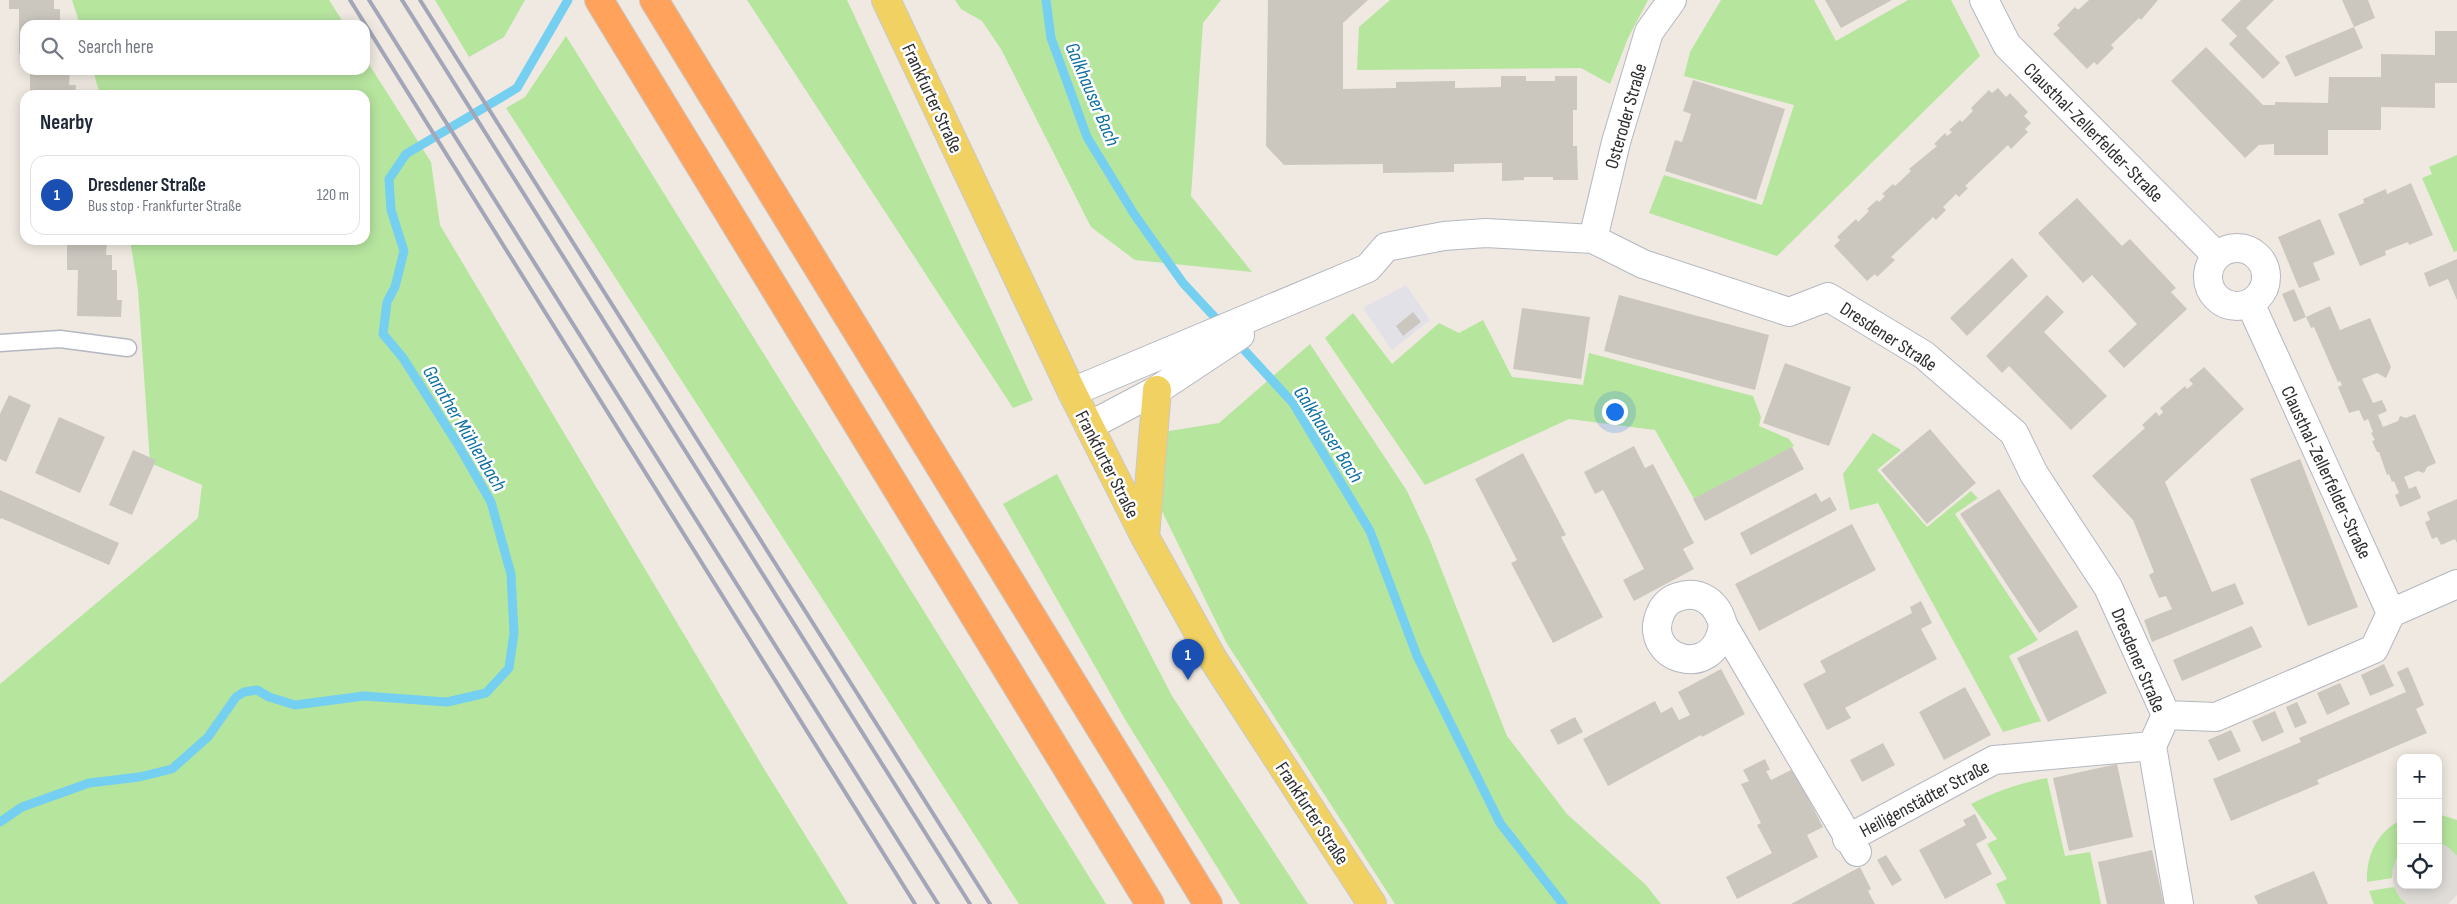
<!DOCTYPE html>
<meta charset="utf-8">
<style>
:root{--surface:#fff;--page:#f6f6f7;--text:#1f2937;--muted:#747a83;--line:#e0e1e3;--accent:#d93025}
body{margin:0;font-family:"Sofia Sans Condensed",sans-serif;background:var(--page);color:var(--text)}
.controls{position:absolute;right:15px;bottom:15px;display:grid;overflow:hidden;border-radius:10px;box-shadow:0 2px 12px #0003}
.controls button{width:45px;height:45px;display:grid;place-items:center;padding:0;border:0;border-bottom:1px solid var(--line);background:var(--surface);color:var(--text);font:25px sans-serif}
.you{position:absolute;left:1614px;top:411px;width:18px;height:18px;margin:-12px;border:4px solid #fff;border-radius:50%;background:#1a73e8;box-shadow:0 0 0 8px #1a73e833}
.badge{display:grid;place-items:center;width:32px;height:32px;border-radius:50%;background:var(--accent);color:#fff;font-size:16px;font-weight:700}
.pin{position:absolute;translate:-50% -41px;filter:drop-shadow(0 1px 2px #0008)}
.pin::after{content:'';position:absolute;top:26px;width:18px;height:15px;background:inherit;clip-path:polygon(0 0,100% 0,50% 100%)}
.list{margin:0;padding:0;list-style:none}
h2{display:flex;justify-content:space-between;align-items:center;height:65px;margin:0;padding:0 20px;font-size:21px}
h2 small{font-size:16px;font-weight:400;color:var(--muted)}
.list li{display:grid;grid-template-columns:32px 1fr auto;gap:15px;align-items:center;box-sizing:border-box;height:80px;margin:0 10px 10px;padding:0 10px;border:1px solid var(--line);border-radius:15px}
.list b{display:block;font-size:19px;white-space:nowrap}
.list p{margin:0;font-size:16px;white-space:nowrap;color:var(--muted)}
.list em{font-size:16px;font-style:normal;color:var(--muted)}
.icon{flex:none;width:28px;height:28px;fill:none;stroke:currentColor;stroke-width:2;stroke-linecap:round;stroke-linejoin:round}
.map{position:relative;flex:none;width:2457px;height:904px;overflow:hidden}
.search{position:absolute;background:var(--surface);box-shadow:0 2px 12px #0003;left:20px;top:20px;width:350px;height:55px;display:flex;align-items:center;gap:12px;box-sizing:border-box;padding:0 18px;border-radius:15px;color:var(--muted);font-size:19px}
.panel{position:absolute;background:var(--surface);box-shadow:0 2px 12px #0003;left:20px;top:90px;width:350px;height:155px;border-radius:15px}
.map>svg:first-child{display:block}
.industrial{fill:#e3e1e8}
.green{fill:#b6e59e}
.plaza{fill:#dfdcd8}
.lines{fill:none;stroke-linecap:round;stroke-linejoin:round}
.stream{stroke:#75cff0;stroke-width:9}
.building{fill:#cbc7bf}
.lane-casing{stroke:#b4b7c1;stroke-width:19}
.street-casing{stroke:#b4b7c1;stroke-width:30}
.primary-casing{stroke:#c9c9c9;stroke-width:30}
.highway-casing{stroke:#c9c9c9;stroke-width:30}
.lane{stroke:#fff;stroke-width:16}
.street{stroke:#fff;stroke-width:28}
.primary{stroke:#f2d163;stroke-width:28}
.highway{stroke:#ffa35c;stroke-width:28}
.rail{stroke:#a3a6b8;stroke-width:4}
.labels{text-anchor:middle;stroke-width:5;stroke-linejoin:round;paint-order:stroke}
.street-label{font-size:19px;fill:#2e2e2e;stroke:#fff}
.water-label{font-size:20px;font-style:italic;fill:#0d6fa3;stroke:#fff}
</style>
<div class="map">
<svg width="2457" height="904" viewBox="0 0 2457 904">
<rect width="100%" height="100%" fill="#efe9e1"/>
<path class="industrial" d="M 1406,285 L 1430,320 L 1392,350 L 1363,308 Z"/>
<path class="green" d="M 72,0 L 329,0 L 345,25 L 80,25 Z
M 435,0 L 525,0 L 504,37 L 469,57 Z
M 747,0 L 847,0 L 1033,400 L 1013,408 Z
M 955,0 L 1221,0 L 1203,23 L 1191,196 L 1252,272 L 1135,260 L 1091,227 L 1001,49 L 982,21 L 961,9 Z
M 1390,0 L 1648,0 L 1628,38 L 1610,84 L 1581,68 L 1357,70 L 1359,27 Z
M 1721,0 L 1814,0 L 1836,41 L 1908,0 L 1951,0 L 1980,56 L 1777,256 L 1649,213 L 1664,175 L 1762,205 L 1794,105 L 1684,76 L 1690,52 Z
M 566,36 L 1106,904 L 1019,904 L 506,108 L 525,97 Z
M 365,58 L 431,162 L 440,225 L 766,772 L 848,904 L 0,904 L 0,684 L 198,518 L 202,485 L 150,463 L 138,289 L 130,240 L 365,240 L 365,95 L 100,95 L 93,70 L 365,70 Z
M 2457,155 L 2457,251 L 2454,252 L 2422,178 L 2432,174 L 2429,167 Z
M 1353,313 L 1392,364 L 1439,323 L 1459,333 L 1483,320 L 1512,377 L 1583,385 L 1589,353 L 1753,396 L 1761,417 L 1759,426 L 1789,439 L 1794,446 L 1694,499 L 1655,430 L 1569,419 L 1425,485 L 1325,338 Z
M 1310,344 L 1407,491 L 1429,538 L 1507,736 L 1567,814 L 1646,885 L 1661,904 L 1395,904 L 1226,642 L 1158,503 L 1163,432 L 1219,423 Z
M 1873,433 L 1901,450 L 1877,470 L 1927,527 L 1971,491 L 1978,498 L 1955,514 L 2038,640 L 2009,656 L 2041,721 L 2003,732 L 1878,503 L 1850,510 L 1843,474 Z
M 1057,474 L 1172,696 L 1308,904 L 1240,904 L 1126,721 L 1003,504 Z
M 2047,778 L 2065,856 L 2090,852 L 2101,904 L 2006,904 L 1996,884 L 2007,879 L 1987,844 L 1997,839 L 1971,804 C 1996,791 2020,783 2047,778 Z
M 2438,814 L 2457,820 L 2457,856 L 2438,842 Z
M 2401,820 L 2401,853 L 2396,859 L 2392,878 L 2367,882 C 2366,856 2377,832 2401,820 Z
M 2394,887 L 2400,898 L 2407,904 L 2374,904 L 2369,891 Z"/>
<path class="plaza" d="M 2438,842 L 2448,847 L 2457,856 L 2457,895 L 2448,904 L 2407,904 L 2400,898 L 2394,887 L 2392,871 L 2396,859 L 2401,853 L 2401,885 L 2438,885 Z"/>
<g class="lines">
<path class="stream" d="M 1046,0 L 1051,38 L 1087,137 L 1134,214 L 1183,283 L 1222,325
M 1235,340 L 1293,403 L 1370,531 L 1417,656 L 1500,823 L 1563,904
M 0,822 L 22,807 L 89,783 L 139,777 L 172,769 L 208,737 L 236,697 L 244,692 L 257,690 L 269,697 L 295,705 L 364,696 L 447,702 L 486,693 L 509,668 L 514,633 L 511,574 L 491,502 L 457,443 L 403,358 L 383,334 L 387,302 L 395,287 L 404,251 L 391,210 L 389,179 L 406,154 L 517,88 L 568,0"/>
</g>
<path class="building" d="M 9,0 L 54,0 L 54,9 L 60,9 L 60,25 L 25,25 L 25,54 L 19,54 L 19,9 L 9,9 Z
M 1268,0 L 1368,0 L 1343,23 L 1343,89 L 1396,88 L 1396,82 L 1455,81 L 1455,88 L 1501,87 L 1501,76 L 1526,76 L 1526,81 L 1555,81 L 1555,76 L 1577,76 L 1577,110 L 1573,110 L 1573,146 L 1577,146 L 1578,180 L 1553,180 L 1553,177 L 1524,177 L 1524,180 L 1502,181 L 1502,163 L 1454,164 L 1454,172 L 1383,173 L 1383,164 L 1284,165 L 1266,146 Z
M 1825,0 L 1892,0 L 1841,28 Z
M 2089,0 L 2158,0 L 2141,20 L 2139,18 L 2111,45 L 2114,48 L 2097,65 L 2094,62 L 2087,69 L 2053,34 L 2060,28 L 2057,25 L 2075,7 L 2078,10 Z
M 2241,0 L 2274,0 L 2246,28 L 2280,63 L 2263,79 L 2229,44 L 2237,36 L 2221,20 Z
M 2342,0 L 2368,0 L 2375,18 L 2354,27 Z
M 2354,27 L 2363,48 L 2295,77 L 2285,56 Z
M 2435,31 L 2457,31 L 2457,83 L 2435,83 L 2435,108 L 2381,107 L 2381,130 L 2328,130 L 2328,155 L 2274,155 L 2274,144 L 2259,145 L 2245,158 L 2171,81 L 2206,47 L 2263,105 L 2275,105 L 2275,102 L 2328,103 L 2329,77 L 2381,77 L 2381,54 L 2435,55 Z
M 30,70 L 70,70 L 69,85 L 76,85 L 75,95 L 30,95 Z
M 1693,80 L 1785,109 L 1756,200 L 1665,171 L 1675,140 L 1682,142 L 1691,114 L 1683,111 Z
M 1998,88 L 2006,97 L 2010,93 L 2028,112 L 2024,116 L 2031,123 L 2025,129 L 2028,132 L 2011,149 L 2008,145 L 1965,186 L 1968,188 L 1959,197 L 1956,194 L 1943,207 L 1946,210 L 1936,220 L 1933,217 L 1929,221 L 1891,257 L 1895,260 L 1877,277 L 1875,274 L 1867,281 L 1834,246 L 1840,240 L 1837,237 L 1856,219 L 1858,222 L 1869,211 L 1867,209 L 1877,200 L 1879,202 L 1885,196 L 1882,194 L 1893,184 L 1895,186 L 1911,171 L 1909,169 L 1937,146 L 1934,144 L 1945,133 L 1947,136 L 1952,132 L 1949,130 L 1960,120 L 1962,122 L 1973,111 L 1971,108 L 1989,90 L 1992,93 Z
M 2411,183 L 2433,235 L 2409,245 L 2408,242 L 2385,251 L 2386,255 L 2360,266 L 2338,214 L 2364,203 L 2363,199 L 2386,189 L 2387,194 Z
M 2077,198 L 2122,246 L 2130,239 L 2176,288 L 2171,292 L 2187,309 L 2124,368 L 2108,351 L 2137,324 L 2092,275 L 2083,283 L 2038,233 Z
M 2320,219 L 2335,254 L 2313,263 L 2320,280 L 2299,288 L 2278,237 Z
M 67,240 L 107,240 L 106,255 L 112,255 L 112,270 L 117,270 L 117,300 L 122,300 L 121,317 L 77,316 L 78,270 L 67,270 Z
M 2012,258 L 2028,276 L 1967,336 L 1950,318 Z
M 2457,259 L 2457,300 L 2448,279 L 2429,287 L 2424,273 Z
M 2294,289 L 2306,317 L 2294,322 L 2282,294 Z
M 1619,295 L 1769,335 L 1755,390 L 1604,351 Z
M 2047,295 L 2064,312 L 2044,332 L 2107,396 L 2071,430 L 2009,366 L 2002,373 L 1986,356 Z
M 2330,306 L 2340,330 L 2370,318 L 2391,367 L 2386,378 L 2377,373 L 2362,379 L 2373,403 L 2382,400 L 2387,411 L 2378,415 L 2383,427 L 2398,421 L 2400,416 L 2406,418 L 2415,414 L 2436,463 L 2427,467 L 2424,473 L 2418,471 L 2404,477 L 2409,489 L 2416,486 L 2421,498 L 2400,507 L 2395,495 L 2399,493 L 2394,481 L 2392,482 L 2389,474 L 2387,475 L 2379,452 L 2377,452 L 2372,441 L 2375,440 L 2371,433 L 2373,432 L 2368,419 L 2364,421 L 2359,410 L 2349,413 L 2338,387 L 2342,385 L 2340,381 L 2338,382 L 2314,327 L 2311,328 L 2306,317 Z
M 1522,308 L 1590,317 L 1581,379 L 1513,369 Z
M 1413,312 L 1421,322 L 1403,336 L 1396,326 Z
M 1785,363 L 1851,387 L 1829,446 L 1763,423 Z
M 2204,367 L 2244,409 L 2165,482 L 2212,592 L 2235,583 L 2244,604 L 2152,642 L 2144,620 L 2172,609 L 2166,596 L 2159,598 L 2149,575 L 2154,572 L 2133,520 L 2092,476 L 2145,428 L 2142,425 L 2156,412 L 2159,416 L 2163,412 L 2160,408 L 2185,386 L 2187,389 L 2193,384 L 2189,380 Z
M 9,395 L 31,405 L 6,462 L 0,459 L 0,414 Z
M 59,417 L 105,437 L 80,493 L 35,473 Z
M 1930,429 L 1976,483 L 1927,524 L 1881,470 Z
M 1634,446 L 1645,468 L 1653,464 L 1694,543 L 1683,549 L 1694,569 L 1634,601 L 1623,580 L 1644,569 L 1603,490 L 1595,494 L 1584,472 Z
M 1792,447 L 1804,469 L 1705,521 L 1693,499 Z
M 133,450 L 156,460 L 132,515 L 109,505 Z
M 1523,453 L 1566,535 L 1561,537 L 1603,617 L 1553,643 L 1511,563 L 1517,560 L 1475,479 Z
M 2300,459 L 2358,607 L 2308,626 L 2250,479 Z
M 1999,489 L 2078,607 L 2039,633 L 1960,514 Z
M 0,490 L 119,543 L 109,565 L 1,518 L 0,520 Z
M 1816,493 L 1821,502 L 1830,497 L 1837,510 L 1751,555 L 1740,533 Z
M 2457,499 L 2457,543 L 2455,539 L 2441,545 L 2437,537 L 2432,539 L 2425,522 L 2430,520 L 2427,512 Z
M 1852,524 L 1876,570 L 1759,631 L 1735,584 Z
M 1921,601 L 1932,623 L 1921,629 L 1937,659 L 1845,708 L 1851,718 L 1827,730 L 1803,684 L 1826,672 L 1820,661 L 1912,613 L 1910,607 Z
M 2252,626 L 2262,647 L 2182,681 L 2173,660 Z
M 2077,630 L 2107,693 L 2048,722 L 2017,658 Z
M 2384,664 L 2394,686 L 2370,696 L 2361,675 Z
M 2408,667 L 2424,705 L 2416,709 L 2427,733 L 2317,780 L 2319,784 L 2231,821 L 2213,779 L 2301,742 L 2299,738 L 2406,692 L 2397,672 Z
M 1721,669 L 1745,714 L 1702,737 L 1701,735 L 1608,786 L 1583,739 L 1655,701 L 1661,713 L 1672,707 L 1679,720 L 1690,715 L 1678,692 Z
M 2340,683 L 2350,704 L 2327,715 L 2317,693 Z
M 1965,687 L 1991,735 L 1944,760 L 1919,712 Z
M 2297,702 L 2307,723 L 2295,728 L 2286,707 Z
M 2275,711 L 2284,732 L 2262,742 L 2252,721 Z
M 1575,717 L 1583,732 L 1558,745 L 1550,730 Z
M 2231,730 L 2241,751 L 2218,761 L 2208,740 Z
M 1883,743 L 1895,765 L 1862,782 L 1850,760 Z
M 1765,759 L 1770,770 L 1766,771 L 1771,780 L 1793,769 L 1823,827 L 1807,835 L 1818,857 L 1737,899 L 1726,877 L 1772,853 L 1757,825 L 1761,823 L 1741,784 L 1749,781 L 1743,770 Z
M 2117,764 L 2133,837 L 2069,851 L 2053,778 Z
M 1975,814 L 1987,838 L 1976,844 L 1992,874 L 1945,899 L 1919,850 L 1966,825 L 1963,820 Z
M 2152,850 L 2164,904 L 2107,904 L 2098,862 Z
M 1886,855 L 1902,880 L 1892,886 L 1877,860 Z
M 1860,867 L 1871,889 L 1868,891 L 1875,904 L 1791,904 Z
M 2314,871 L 2328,904 L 2258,904 L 2254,896 Z"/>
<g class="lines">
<g class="lane-casing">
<path id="lane" d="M 0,343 L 60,339 L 128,348"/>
</g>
<g class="street-casing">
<path id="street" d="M 1984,0 L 2007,45 L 2217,256
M 1593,239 L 1616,142 L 1649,32 L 1672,0
M2208 277a29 29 0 1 1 58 0a29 29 0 1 1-58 0Z
M 2250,303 L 2391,613
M 1072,392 L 1368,268 L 1386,247 L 1444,236 L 1486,233 L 1593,239 L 1643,264 L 1789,312 L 1828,297 L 1924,355 L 2014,433 L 2034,474 L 2108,587 L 2166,715 L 2152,746 L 2179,904
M 1089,426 L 1157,390 L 1240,335
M 1723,625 C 1715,684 1639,658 1661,612 C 1664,605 1671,599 1678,597 C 1701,589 1718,604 1723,625 L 1857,852
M 2166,715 L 2216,717 L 2374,649 L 2391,613 L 2457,584
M 1847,839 L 1994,760 L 2152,746"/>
</g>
<g class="primary-casing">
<path id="primary" d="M 886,0 L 1072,392 L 1145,537 L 1213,659 L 1372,904
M 1145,537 L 1157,390"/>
</g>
<g class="highway-casing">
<path id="highway" d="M 599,0 L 1150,904
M 654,0 L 1208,904"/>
</g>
<use href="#lane" class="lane"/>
<use href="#street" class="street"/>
<use href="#primary" class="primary"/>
<use href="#highway" class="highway"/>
<path class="rail" d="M 350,0 L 915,904
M 369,0 L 938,904
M 402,0 L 970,904
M 420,0 L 990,904"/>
</g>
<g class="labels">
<g class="street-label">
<text transform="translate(933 98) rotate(65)" y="7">Frankfurter Straße</text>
<text transform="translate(1625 116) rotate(-74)" y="7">Osteroder Straße</text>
<text transform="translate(2094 132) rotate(45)" y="7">Clausthal-Zellerfelder-Straße</text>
<text transform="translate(1889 336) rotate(33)" y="7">Dresdener Straße</text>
<text transform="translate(1108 464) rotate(63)" y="7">Frankfurter Straße</text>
<text transform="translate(2327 472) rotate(65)" y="7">Clausthal-Zellerfelder-Straße</text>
<text transform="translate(2139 660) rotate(67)" y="7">Dresdener Straße</text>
<text transform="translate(1924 798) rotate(-28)" y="7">Heiligenstädter Straße</text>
<text transform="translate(1313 813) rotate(57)" y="7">Frankfurter Straße</text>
</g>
<g class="water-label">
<text transform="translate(1093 94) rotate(67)" y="7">Galkhauser Bach</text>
<text transform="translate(465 428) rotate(59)" y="7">Garather Mühlenbach</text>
<text transform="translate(1329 434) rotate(57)" y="7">Galkhauser Bach</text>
</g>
</g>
</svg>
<div class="controls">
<button>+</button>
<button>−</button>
<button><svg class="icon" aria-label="locate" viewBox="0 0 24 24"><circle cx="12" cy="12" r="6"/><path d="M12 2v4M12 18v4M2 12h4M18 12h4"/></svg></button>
</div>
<div class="you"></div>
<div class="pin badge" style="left:1188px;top:680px;background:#1a4fb4">1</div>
<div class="search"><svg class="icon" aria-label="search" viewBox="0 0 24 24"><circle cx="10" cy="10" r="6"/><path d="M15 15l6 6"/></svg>Search here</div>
<section class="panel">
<h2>Nearby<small></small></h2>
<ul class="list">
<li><span class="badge" style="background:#1a4fb4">1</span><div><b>Dresdener Straße</b><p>Bus stop · Frankfurter Straße</p></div><em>120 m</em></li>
</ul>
</section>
</div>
